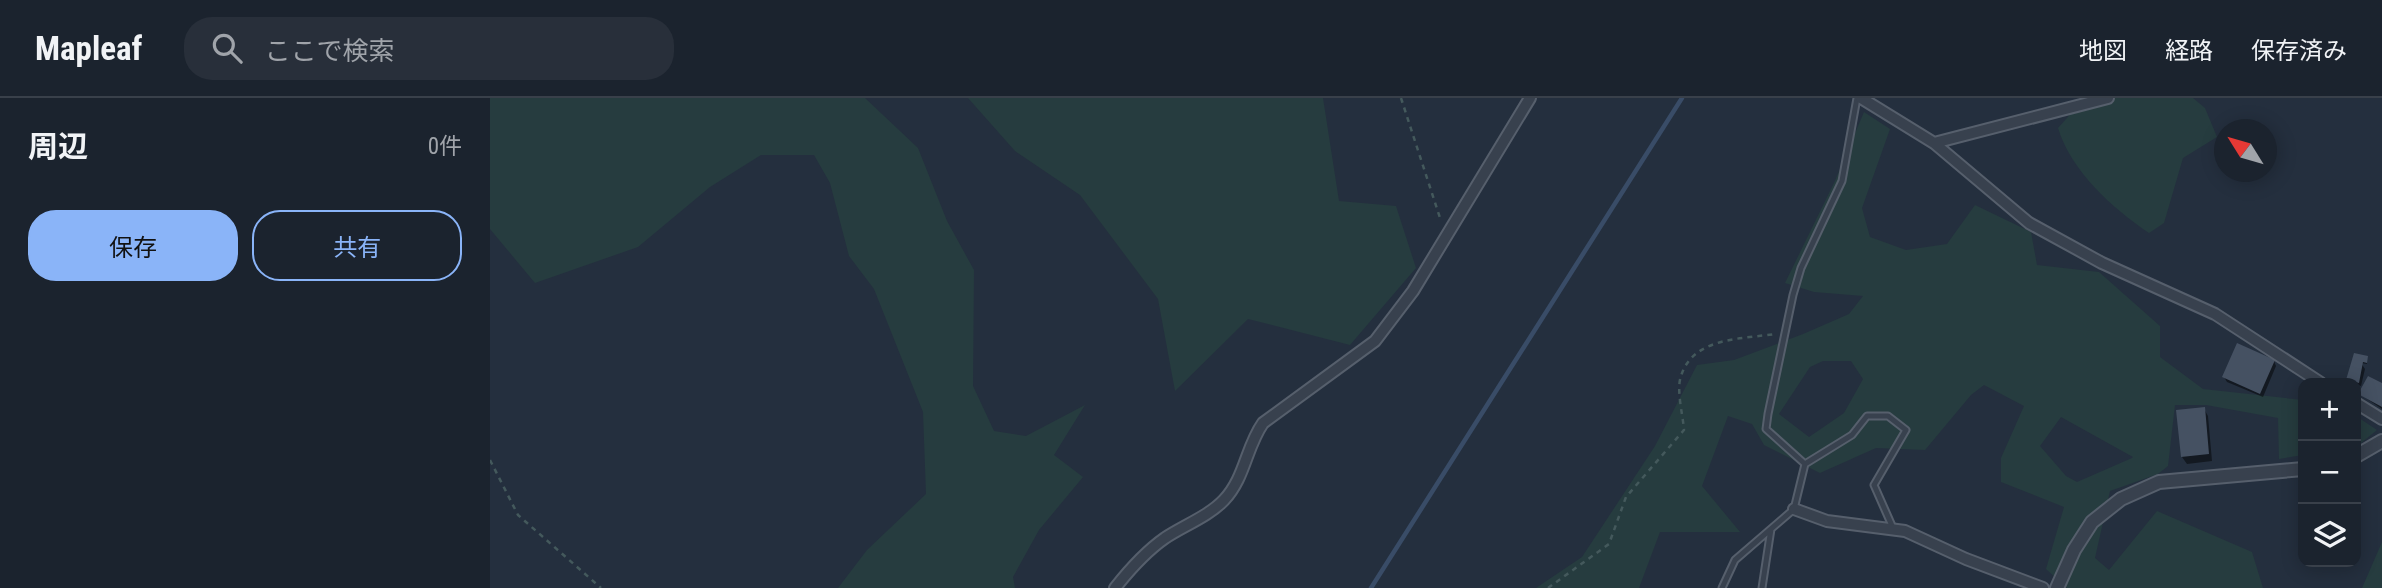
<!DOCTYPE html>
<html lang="ja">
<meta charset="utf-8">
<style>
:root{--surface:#1b232e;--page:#282f3a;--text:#f1f3f6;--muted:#a0a4aa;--line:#39404a;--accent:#8ab4f8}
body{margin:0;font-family:"Roboto Condensed","Noto Sans JP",sans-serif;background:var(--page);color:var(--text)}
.controls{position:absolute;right:21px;bottom:21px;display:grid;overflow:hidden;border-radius:14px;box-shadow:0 4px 18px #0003}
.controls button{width:63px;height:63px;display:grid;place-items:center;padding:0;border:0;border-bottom:2px solid var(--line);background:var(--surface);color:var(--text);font:35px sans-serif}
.compass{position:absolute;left:1724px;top:21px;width:63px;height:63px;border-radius:50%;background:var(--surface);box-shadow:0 4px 18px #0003;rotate:307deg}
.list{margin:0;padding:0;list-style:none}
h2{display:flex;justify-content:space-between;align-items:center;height:91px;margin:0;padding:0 28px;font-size:30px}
h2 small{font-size:23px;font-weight:400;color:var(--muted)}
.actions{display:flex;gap:14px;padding:21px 28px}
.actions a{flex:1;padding:16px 0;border:2px solid var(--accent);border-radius:28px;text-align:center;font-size:24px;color:var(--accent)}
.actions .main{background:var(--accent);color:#111}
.icon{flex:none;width:38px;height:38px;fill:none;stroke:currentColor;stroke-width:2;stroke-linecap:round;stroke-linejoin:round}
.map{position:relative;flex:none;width:1892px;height:490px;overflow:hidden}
header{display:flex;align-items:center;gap:42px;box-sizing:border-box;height:98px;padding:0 35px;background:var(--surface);border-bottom:2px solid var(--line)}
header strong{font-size:33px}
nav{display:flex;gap:38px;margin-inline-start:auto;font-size:24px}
.search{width:490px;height:63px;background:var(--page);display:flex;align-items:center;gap:18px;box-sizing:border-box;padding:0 24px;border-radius:28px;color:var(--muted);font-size:26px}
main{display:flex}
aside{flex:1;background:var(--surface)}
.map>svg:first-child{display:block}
.green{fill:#263c3f;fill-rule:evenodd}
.shadow{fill:#0007}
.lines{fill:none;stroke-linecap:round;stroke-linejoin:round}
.stream{stroke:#394c67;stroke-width:4.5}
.building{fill:#455162}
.service-casing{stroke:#565f6c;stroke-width:9}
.minor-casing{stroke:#565f6c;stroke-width:14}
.tertiary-casing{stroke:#565f6c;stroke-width:16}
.path{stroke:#44595c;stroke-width:2.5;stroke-dasharray:5 5;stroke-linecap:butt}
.service{stroke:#38414e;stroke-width:5}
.minor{stroke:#38414e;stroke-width:10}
.tertiary{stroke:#38414e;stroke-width:12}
</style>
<header>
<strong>Mapleaf</strong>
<div class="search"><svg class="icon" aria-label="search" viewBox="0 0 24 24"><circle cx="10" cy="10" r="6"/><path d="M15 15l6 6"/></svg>ここで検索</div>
<nav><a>地図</a><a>経路</a><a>保存済み</a></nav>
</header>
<main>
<aside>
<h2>周辺<small>0件</small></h2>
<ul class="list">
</ul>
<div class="actions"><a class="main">保存</a><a>共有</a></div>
</aside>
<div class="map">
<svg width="1892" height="490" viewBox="0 0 1892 490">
<rect width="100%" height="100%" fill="#242f3e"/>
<path class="green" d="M 0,0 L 375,0 L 428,50 L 457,123 L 484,172 L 483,288 L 504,333 L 536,338 L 595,307 L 564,357 L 593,379 L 549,432 L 523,479 L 525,490 L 348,490 L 377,452 L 436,396 L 433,314 L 384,191 L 359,158 L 340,85 L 324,57 L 271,57 L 220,89 L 148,149 L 45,185 L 0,131 Z
M 478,0 L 833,0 L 849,103 L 906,108 L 926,170 L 860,247 L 758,221 L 685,293 L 668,201 L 590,97 L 525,53 Z
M 1595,0 L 1703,0 L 1715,10 L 1727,39 L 1693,60 L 1674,125 L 1659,135 C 1622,110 1581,73 1568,30 Z
M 1374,14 L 1400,31 L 1372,110 L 1380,139 L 1416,152 L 1457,146 L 1485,107 L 1541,134 L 1547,167 L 1609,174 L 1670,228 L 1670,259 L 1713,291 L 1813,302 L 1813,357 L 1789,361 L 1788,320 L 1716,307 L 1685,307 L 1678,368 L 1668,376 L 1620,393 L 1605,460 L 1619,472 L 1667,413 L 1762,454 L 1773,490 L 1577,490 L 1556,471 L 1574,409 L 1511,384 L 1511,360 L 1534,308 L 1494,287 L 1481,297 L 1435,352 L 1386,350 L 1330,375 L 1274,347 L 1262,326 L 1238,318 L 1212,388 L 1250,434 L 1170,434 L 1149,490 L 1046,490 L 1092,459 L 1165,348 L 1207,267 L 1244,262 L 1313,236 L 1359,216 L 1373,198 L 1324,194 L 1295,185 L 1344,85 ZM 1333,263 L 1361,263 L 1373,281 L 1354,315 L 1319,339 L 1289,316 L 1320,269 ZM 1571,319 L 1643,359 L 1642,360 L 1587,384 L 1576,378 L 1550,348 Z
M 1866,318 L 1887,332 L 1866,349 Z
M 1892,444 L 1892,490 L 1872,490 Z"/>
<path class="shadow" d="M 1877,259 L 1877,266 L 1871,265 L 1875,271 L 1871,288 L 1860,285 L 1858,282 L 1863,264 Z
M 1784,263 L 1786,268 L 1773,299 L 1737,284 L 1734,279 Z
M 1892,287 L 1892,311 L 1870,296 Z
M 1714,311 L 1718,318 L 1722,363 L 1697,366 L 1692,359 Z"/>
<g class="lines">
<path class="stream" d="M 881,490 L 1192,0"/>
</g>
<path class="building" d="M 1747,245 L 1785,262 L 1770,296 L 1732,279 Z
M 1864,255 L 1878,258 L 1877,265 L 1873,264 L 1869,285 L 1856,282 Z
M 1878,278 L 1892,285 L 1892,309 L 1868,296 Z
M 1715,309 L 1719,356 L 1691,359 L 1686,312 Z"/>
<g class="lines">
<g class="service-casing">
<path id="service" d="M 1315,366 L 1362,337 L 1377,318 L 1398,318 L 1416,332 L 1384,387 L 1403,430
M 1232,490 L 1245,462 L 1304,411 L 1315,366 L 1276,331 L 1278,316 L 1303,197 L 1311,170 L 1352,83 L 1367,0
M 1272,490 L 1281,431"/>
</g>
<g class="minor-casing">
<path id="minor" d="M 1371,0 L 1444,45 L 1539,125 L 1612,165 L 1725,216 L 1831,285
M 1444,45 L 1618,0
M 1866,305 L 1892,321
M 1304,411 L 1337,423 L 1415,433 L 1476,461 L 1553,490
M 625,490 C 640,471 655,454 675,440 C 693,428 719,418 734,402 C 755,380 756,349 773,325 L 885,243 L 923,193 L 1040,0"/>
</g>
<g class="tertiary-casing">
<path id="tertiary" d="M 1866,358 L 1892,343
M 1567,490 L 1584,452 L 1602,424 L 1631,401 L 1669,384 L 1813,371"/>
</g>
<path class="path" d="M 911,0 L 951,123
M 0,362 L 28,417 L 111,490
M 1058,490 L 1119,446 L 1136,399 L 1194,332 C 1193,317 1186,292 1191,278 C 1203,239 1252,241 1285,236"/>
<use href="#service" class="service"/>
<use href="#minor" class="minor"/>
<use href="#tertiary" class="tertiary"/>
</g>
</svg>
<div class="controls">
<button>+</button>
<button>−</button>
<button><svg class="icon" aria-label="layers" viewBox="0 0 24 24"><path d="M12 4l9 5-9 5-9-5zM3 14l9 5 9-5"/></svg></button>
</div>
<svg class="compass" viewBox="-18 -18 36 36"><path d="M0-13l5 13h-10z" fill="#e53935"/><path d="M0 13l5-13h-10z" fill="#a0a4aa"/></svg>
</div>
</main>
